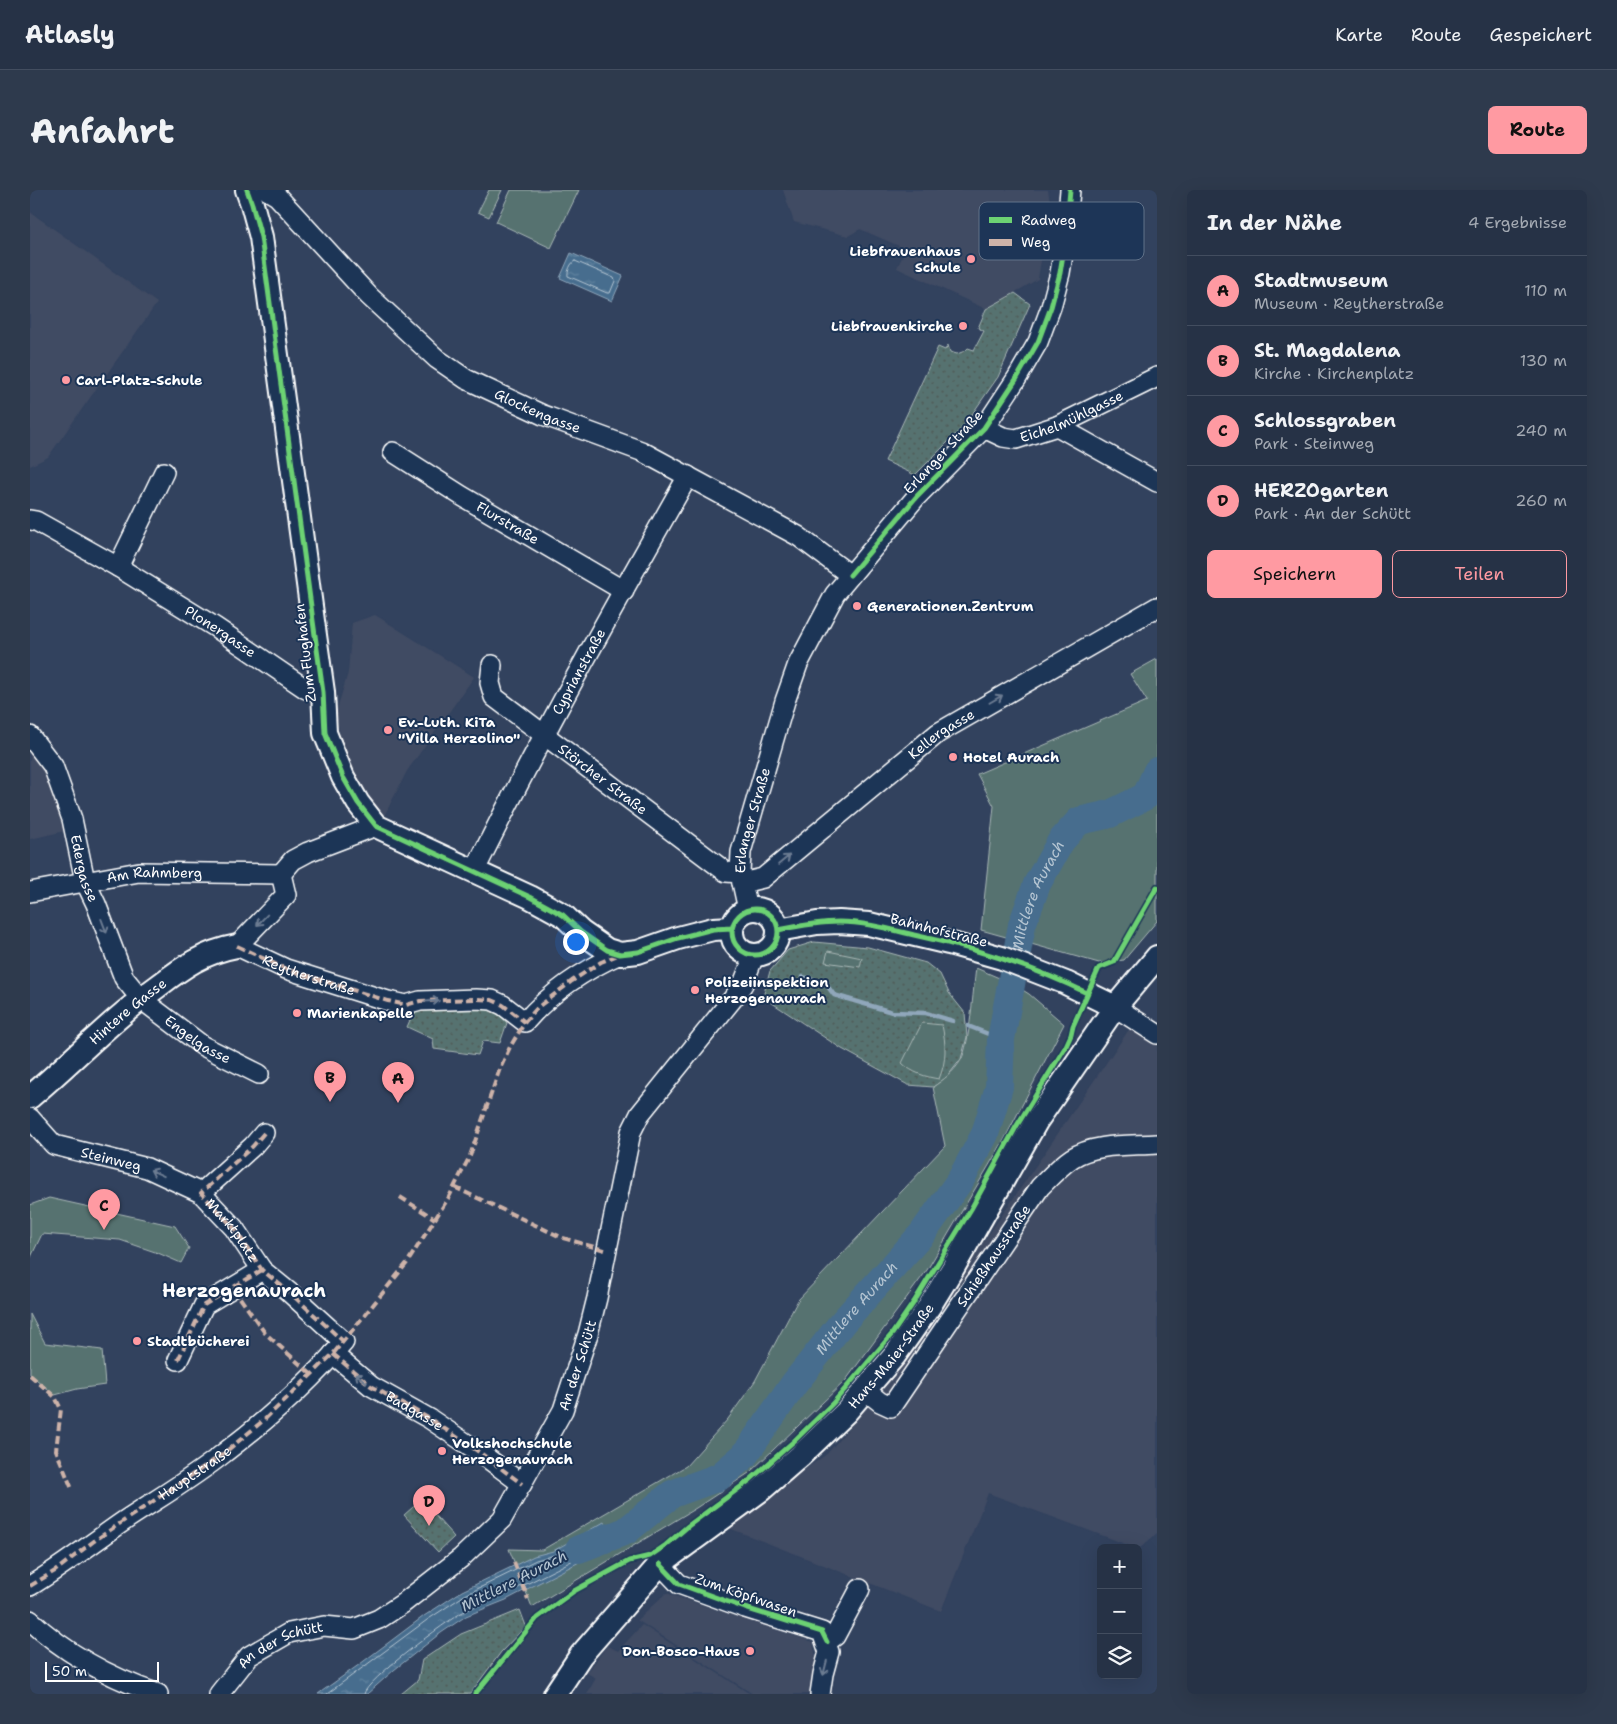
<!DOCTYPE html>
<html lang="de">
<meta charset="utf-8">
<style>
:root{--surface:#263246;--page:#2e3a4d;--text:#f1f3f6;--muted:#a4aab3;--line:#424d5f;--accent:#ff9aa2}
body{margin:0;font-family:"Shantell Sans",sans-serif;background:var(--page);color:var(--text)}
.controls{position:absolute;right:15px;bottom:15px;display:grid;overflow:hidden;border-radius:8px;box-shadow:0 5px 20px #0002}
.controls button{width:45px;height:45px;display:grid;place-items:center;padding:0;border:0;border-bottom:1px solid var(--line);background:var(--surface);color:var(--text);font:25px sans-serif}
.scale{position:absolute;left:15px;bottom:12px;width:114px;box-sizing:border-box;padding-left:5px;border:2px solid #fff;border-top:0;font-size:14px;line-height:18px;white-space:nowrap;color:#fff;-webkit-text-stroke:4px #1d3557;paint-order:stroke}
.you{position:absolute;left:545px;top:751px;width:18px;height:18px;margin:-12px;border:4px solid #fff;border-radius:50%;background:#1a73e8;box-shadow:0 0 0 8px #1a73e833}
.badge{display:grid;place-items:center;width:32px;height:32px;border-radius:50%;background:var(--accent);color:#111;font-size:16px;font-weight:700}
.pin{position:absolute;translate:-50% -41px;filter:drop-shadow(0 1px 2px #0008)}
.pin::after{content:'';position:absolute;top:26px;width:18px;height:15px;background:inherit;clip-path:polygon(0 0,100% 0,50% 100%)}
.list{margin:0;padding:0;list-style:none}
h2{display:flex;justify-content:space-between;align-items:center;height:65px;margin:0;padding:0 20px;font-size:21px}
h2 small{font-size:16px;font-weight:400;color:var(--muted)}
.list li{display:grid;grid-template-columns:32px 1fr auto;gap:15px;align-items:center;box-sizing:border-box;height:70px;padding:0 20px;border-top:1px solid var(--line)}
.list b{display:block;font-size:19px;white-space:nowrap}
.list p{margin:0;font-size:16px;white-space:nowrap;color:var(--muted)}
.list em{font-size:16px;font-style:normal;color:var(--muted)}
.actions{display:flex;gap:10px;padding:15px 20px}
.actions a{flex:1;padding:11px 0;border:1px solid var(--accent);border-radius:8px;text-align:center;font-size:18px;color:var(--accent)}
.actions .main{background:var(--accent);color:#111}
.icon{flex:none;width:28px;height:28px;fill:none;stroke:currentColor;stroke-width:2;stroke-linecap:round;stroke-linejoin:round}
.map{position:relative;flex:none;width:1127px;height:1504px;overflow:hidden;border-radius:8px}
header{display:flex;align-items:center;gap:30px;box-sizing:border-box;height:70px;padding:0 25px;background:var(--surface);border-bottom:1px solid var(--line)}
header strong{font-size:24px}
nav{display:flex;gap:28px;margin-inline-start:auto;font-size:18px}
.intro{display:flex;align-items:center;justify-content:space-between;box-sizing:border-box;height:120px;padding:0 30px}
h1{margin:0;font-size:35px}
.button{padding:12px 22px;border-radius:8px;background:var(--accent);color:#111;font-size:18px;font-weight:700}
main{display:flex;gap:30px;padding:0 30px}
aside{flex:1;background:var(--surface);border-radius:8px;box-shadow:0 5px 20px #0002}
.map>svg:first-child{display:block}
.built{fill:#414b63}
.grass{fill:url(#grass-dots);stroke:#aab8b7}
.park{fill:#56726f;stroke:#aab8b7}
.water{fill:url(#water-ripples);stroke:#90a7bb}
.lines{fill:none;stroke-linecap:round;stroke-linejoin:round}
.shore{stroke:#b5c5d2;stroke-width:1}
.stream{stroke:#90a7bb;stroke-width:4.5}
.river{stroke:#466d8e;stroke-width:28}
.minor-casing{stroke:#fff;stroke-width:22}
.tertiary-casing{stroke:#fff;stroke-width:26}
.minor{stroke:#1d3557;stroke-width:19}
.tertiary{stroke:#1d3557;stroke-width:22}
.quiet{stroke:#ceb3a9;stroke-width:4;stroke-dasharray:8 4;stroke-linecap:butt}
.cycleway-casing{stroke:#1d3557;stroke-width:8}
.cycleway{stroke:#6cd273;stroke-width:5}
.oneway{stroke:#6c7c92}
.poi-dot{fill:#ff9aa2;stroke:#1d3557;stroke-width:2}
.labels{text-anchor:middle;stroke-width:4;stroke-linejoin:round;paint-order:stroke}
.poi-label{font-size:14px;font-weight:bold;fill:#fff;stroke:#1d3557;text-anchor:start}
.street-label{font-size:14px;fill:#fff;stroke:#1d3557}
.water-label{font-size:15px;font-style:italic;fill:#b5c5d2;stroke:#1d3557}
.district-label{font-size:19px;font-weight:bold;fill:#fff;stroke:#1d3557}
.key{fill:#1d3557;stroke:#617289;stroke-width:1}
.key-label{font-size:14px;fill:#fff}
</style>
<header>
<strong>Atlasly</strong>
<nav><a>Karte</a><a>Route</a><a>Gespeichert</a></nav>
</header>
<div class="intro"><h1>Anfahrt</h1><a class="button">Route</a></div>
<main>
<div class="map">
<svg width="1127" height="1504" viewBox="0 0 1127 1504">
<defs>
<pattern id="grass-dots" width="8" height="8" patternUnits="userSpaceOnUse" patternTransform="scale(1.25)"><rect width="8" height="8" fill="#56726f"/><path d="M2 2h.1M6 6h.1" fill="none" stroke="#505b5a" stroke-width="1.8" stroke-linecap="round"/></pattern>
<pattern id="water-ripples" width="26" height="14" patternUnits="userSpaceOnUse" patternTransform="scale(1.25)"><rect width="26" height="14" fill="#466d8e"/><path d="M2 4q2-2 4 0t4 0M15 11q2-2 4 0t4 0" fill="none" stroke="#62839f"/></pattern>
</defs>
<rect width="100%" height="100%" fill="#32425e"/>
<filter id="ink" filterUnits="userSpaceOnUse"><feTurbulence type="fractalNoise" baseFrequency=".02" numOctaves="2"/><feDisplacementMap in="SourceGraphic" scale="10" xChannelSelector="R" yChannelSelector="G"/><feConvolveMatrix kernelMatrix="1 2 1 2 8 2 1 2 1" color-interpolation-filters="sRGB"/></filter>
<g filter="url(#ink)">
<path class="built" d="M 753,0 L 1018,0 L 1020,12 L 1008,89 L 956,119 L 867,78 L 876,59 L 830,39 L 818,46 L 764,32 Z
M 0,22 L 127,113 L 18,267 L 0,276 Z
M 345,425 L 444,487 L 377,581 L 353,628 L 329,590 L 312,556 L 306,523 L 318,483 L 322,433 Z
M 0,558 L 16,575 L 35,641 L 0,649 Z
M 1107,828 L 1127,845 L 1127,1343 L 1109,1359 L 958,1303 L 911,1421 L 694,1336 L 797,1264 L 857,1193 Z
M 636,1403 L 783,1452 L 786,1469 L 781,1504 L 723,1504 L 607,1430 Z
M 612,1435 L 720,1504 L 557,1504 L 566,1488 L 557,1483 L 577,1456 L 588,1461 Z"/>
<path class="grass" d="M 985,103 L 1000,114 L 968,187 L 933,237 L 885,285 L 855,271 L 908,157 L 915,160 L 918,155 L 920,162 L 927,164 L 935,161 L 938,158 L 944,160 L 954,141 L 948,138 L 956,119 Z
M 784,752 L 838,757 L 896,773 L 910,784 L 919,803 L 935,823 L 937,847 L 931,869 L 917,887 L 903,897 L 878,895 L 812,859 L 733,807 L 740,781 L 758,760 Z
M 451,817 L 471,826 L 477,833 L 470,853 L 453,851 L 448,865 L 404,859 L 403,849 L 377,837 L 384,821 Z
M 391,1310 L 424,1347 L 408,1362 L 374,1325 Z
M 490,1420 L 496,1436 L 471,1462 L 440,1504 L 371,1504 L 388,1490 L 392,1470 L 431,1444 Z"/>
<path class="park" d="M 459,0 L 472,0 L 459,27 L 448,22 Z
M 481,0 L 549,0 L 521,58 L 466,32 Z
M 1127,469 L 1127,731 L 1094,770 L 1069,773 L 951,740 L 964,616 L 947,584 L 1117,511 L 1100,484 Z
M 798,761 L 832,768 L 830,777 L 795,772 Z
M 946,778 L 983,794 L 999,804 L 1034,834 L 974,950 L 897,1080 L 816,1190 L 719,1283 L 666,1318 L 502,1417 L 479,1359 L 512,1360 L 656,1276 L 698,1229 L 725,1191 L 768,1110 L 915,956 L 903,897 C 913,890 924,882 931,870 C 940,854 943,799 946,778 Z
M 892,833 L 912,835 C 916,854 917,870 909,889 C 896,887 882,883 872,873 Z
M 19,1008 L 145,1036 L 159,1058 L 151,1073 L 128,1063 L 90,1050 L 12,1044 L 0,1069 L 0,1015 Z
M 0,1124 L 15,1153 L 72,1160 L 75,1195 L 47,1199 L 25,1205 L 0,1184 Z"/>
<path class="water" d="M 541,63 L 593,86 L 582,111 L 530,88 Z
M 574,1332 L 586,1353 L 476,1410 L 436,1426 L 408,1445 L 364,1480 L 337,1504 L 288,1504 L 330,1474 L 394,1426 L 432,1401 L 504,1366 L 523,1361 Z"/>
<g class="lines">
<path class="shore" d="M 545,71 L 584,88 L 585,91 L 580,103 L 577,103 L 538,86 C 537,82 541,72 545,71 Z
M 297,1504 L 397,1430 L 435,1405 L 506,1370 L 525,1365 L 571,1340 L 574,1341 L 578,1350 L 577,1352 C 544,1370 510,1388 475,1404 C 462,1411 446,1415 433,1422 C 418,1430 335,1491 334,1504"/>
<path class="stream" d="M 773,787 L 796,794 L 804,805 L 862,822 L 896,823 L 923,831
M 938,836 L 971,849"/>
<path class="river" id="s1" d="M 549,1359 L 596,1341 L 642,1304 L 689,1287 L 714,1266 L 764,1194 L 812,1133 L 892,1044 L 931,989 L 955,944 L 969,897 L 971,849 L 992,735 L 1007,694 L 1031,651 L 1049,631 L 1080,624 L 1116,606 L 1127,581"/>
<g class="minor-casing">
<g id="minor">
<path id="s2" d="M 237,0 L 247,6 L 339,106 L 407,169 L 436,189 L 513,225 L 611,261 L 768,346 L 820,385"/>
<path d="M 1027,236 L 1127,292"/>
<path id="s3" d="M 954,238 L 973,247 L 986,249 L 1027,236 L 1127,187"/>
<path id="s4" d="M 363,262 L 432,306 L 594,401"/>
<path id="s5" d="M 0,330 L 6,331 L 88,377 L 185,437 L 276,499 L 293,502"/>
<path d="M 88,377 L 134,282"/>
<path id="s6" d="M 462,475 L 460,493 L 464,507 L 696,682 L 710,683"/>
<path id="s7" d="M 0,546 L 23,576 L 42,629 L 55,691 L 66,714 L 94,788 L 111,809 L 173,856 L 229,884"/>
<path id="s8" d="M 445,680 C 511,546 584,416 658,286"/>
<path id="s9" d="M 251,684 L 256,705 L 207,756 L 256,779 L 358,811 L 376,815 L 390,811 L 446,809 L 462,810 L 473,815 L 495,832 C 521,802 554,780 590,764"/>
<path d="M 251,684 L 263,670 L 278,662 L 346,636"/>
<path id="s10" d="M 712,693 L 733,688 L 908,543 L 1127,417"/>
<path id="s11" d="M 0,702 L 109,682 L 251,684"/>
<path id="s12" d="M 718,720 L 710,683 L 711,662 L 755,511 L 768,474 L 805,404 L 887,306 L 954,238 L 987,188 L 1008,152 L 1021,117 L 1030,83 L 1036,46 L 1040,0"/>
<path d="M 1085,817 L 1127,844"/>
<path id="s13" d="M 0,928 L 24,955 L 117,978 L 171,1003 L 204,1038 L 232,1080 L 259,1102 L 314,1152 C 279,1193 237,1230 194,1263 C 163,1288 127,1309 94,1331 C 62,1353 33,1376 0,1396"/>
<path d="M 171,1003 L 223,956 L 234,943"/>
<path d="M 303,1164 L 341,1196 L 400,1229 L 449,1262 L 492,1294"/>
<path d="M 148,1170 L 174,1115 L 232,1080"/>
<path id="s14" d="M 835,1200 L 850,1212 L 861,1217 L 1010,997 C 1020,987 1030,976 1042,968 C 1065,953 1100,956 1127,954"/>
<path d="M 630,1374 L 649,1394 L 715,1418 L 792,1442 L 799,1462 L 793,1484 L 790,1504"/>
<path d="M 0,1430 C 36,1464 81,1488 128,1504"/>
<path d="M 797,1452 L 805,1446 L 830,1399"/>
<path id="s15" d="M 189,1504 L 219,1466 L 259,1443 L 294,1436 L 324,1439 L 349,1429 L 372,1414 L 431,1368 L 472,1329 L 533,1220 L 558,1144 L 567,1108 L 601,942 L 610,924 L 705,806 L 713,794 L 724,766"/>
</g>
</g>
<g class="tertiary-casing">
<g id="tertiary">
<path d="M 217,0 L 222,14 L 231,47 L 283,431 L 293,502 L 295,543 L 313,587 L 328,613 L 346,636 L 500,707 L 533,725 L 551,742 L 577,760 L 590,764 L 608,762 L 648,748 L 683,739 L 702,738"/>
<circle cx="725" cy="742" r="23"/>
<path d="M 748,740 L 787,733 L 809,732 L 839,734 L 919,753 L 972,768 L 1036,793 L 1085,817"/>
<path id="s16" d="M 0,907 C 43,871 81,830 127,797 C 153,777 174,762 207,756"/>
<path id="s17" d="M 525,1504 L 551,1465 L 630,1374 L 731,1300 L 770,1266 L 816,1222 L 865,1165 L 899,1117 L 923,1078 L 1006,932 L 1085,817 L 1127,767"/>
</g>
</g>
<use href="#minor" class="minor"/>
<use href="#tertiary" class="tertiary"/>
<g class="quiet">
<path d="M 207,756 L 256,779 L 358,811 L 376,815 L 390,811 L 446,809 L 462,810 L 473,815 L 495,832"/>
<path id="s18" d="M 234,943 L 223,956 L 171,1003 L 204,1038 L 232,1080 L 259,1102 L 314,1152"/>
<path d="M 424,997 L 533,1048 L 578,1061"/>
<path d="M 370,1007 L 405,1029"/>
<path d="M 203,1098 L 235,1143 L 282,1185"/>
<path id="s19" d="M 303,1164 L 341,1196 L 400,1229 L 449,1262 L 492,1294"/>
<path d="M 148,1170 L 174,1115 L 232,1080"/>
<path d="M 0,1185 L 25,1207 L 31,1219 L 26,1260 L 42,1299"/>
<path d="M 484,1372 L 498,1409"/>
<path id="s20" d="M 0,1396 L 25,1381 L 64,1351 L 193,1264 L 234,1230 L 303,1164 L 377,1073 L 419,1007 L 440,966 L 469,881 L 480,857 L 495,832 L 508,817 L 542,791 L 571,772 L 590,764"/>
</g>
<g class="cycleway-casing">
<path id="cycleway" d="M 217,0 L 222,14 L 231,47 L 283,431 L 293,502 L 295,543 L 313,587 L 328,613 L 346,636 L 500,707 L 533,725 L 551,742 L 577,760 L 590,764 L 608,762 L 648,748 L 683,739 L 702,738
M 820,385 L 887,306 L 954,238 L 987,188 L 1008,152 L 1021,117 L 1030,83 L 1036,46 L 1040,0
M702 742a23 23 0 1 1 46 0a23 23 0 1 1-46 0Z
M 748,740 C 768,736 788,732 809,732 C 834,732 859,739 884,745 C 944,758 1002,776 1057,803
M 630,1374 L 649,1394 L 715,1418 L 792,1442 L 797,1452
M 445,1504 L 507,1428 L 544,1401 L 599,1371 L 620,1366 L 636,1355 L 658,1336 L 720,1290 L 764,1251 L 803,1213 L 862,1144 L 884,1112 L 941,1019 L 986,937 L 1036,856 L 1041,845 L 1043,836 L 1069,778 L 1084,772 L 1127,697"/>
</g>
<use href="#cycleway" class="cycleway"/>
</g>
<defs><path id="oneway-shaft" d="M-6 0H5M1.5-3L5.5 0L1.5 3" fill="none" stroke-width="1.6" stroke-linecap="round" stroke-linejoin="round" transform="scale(1.25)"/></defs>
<g class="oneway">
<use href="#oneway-shaft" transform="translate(966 509) rotate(-30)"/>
<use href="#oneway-shaft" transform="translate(754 670) rotate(-40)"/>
<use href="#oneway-shaft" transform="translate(232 730) rotate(134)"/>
<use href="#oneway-shaft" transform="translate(74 736) rotate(69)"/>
<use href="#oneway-shaft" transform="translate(402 811) rotate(-3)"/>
<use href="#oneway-shaft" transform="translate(127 983) rotate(-155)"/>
<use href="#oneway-shaft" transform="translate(331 1188) rotate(-141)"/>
<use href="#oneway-shaft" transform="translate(795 1478) rotate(104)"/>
</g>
</g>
<g class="poi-dot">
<circle cx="941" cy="69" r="5"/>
<circle cx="933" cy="136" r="5"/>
<circle cx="36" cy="190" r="5"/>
<circle cx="827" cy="416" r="5"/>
<circle cx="358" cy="540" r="5"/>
<circle cx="923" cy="567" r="5"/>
<circle cx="665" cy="800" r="5"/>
<circle cx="267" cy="823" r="5"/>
<circle cx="107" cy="1151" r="5"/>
<circle cx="412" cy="1261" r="5"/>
<circle cx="720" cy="1461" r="5"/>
</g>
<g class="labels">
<g class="poi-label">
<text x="931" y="66" text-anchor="end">Liebfrauenhaus<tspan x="931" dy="16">Schule</tspan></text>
<text x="923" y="141" text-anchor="end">Liebfrauenkirche</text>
<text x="46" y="195">Carl-Platz-Schule</text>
<text x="837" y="421">Generationen.Zentrum</text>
<text x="368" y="537">Ev.-Luth. KiTa<tspan x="368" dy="16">"Villa Herzolino"</tspan></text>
<text x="933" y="572">Hotel Aurach</text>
<text x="675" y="797">Polizeiinspektion<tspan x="675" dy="16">Herzogenaurach</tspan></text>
<text x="277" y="828">Marienkapelle</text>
<text x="117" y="1156">Stadtbücherei</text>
<text x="422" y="1258">Volkshochschule<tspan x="422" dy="16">Herzogenaurach</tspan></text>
<text x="710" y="1466" text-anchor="end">Don-Bosco-Haus</text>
</g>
<g class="street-label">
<text dy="5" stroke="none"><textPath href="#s2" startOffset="354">Glockengasse</textPath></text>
<text dy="5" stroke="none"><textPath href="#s3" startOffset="94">Eichelmühlgasse</textPath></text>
<text transform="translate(913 262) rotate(-47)" y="5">Erlanger Straße</text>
<text dy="5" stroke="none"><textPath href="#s4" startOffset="135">Flurstraße</textPath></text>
<text dy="5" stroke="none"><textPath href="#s5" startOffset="221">Plonergasse</textPath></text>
<text transform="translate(275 463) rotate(-97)" y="5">Zum Flughafen</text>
<text dy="5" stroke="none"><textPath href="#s8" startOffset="224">Cyprianstraße</textPath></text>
<text dy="5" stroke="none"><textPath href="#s10" startOffset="251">Kellergasse</textPath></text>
<text dy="5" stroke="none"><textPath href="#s6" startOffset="169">Störcher Straße</textPath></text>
<text dy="5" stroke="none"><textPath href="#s12" startOffset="92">Erlanger Straße</textPath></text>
<text dy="5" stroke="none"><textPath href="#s7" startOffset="145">Edergasse</textPath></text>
<text dy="5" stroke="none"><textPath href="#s11" startOffset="126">Am Rahmberg</textPath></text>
<text transform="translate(909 740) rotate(14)" y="5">Bahnhofstraße</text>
<text dy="5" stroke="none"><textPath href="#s9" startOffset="170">Reytherstraße</textPath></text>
<text dy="5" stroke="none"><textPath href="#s16" startOffset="130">Hintere Gasse</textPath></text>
<text dy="5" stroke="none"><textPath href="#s7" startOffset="359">Engelgasse</textPath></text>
<text dy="5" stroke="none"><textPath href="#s13" startOffset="95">Steinweg</textPath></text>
<text dy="5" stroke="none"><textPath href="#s18" startOffset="136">Marktplatz</textPath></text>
<text dy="5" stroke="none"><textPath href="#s14" startOffset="214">Schießhausstraße</textPath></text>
<text dy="5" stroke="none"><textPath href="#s17" startOffset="480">Hans-Maier-Straße</textPath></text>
<text dy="5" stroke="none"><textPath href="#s15" startOffset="518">An der Schütt</textPath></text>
<text dy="5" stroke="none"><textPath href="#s19" startOffset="100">Badgasse</textPath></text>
<text dy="5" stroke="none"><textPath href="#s20" startOffset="200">Hauptstraße</textPath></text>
<text transform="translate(716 1405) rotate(19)" y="5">Zum Köpfwasen</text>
<text dy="5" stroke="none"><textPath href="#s15" startOffset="82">An der Schütt</textPath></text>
</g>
<g class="water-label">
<text dy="5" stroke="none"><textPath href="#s1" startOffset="842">Mittlere Aurach</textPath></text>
<text dy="5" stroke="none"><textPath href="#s1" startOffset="378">Mittlere Aurach</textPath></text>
<text transform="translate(484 1391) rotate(-27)" y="5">Mittlere Aurach</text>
</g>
<g class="district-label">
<text x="214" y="1107">Herzogenaurach</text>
</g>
</g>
<rect x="949" y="12" width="165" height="58" rx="8" class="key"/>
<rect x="959" y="27" width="23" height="6" fill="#6cd273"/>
<rect x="959" y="49" width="23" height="7" fill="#ceb3a9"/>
<g class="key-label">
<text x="991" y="35">Radweg</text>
<text x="991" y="57">Weg</text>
</g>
</svg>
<div class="controls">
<button>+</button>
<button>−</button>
<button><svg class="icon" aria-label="layers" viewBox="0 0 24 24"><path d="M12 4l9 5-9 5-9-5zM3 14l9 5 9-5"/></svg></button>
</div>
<div class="scale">50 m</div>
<div class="you"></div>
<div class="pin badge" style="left:368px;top:913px">A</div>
<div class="pin badge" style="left:300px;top:912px">B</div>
<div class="pin badge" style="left:74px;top:1040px">C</div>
<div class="pin badge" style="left:399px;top:1336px">D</div>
</div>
<aside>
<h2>In der Nähe<small>4 Ergebnisse</small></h2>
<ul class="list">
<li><span class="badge">A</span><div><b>Stadtmuseum</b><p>Museum · Reytherstraße</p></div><em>110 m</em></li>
<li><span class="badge">B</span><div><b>St. Magdalena</b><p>Kirche · Kirchenplatz</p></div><em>130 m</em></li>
<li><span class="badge">C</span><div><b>Schlossgraben</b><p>Park · Steinweg</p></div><em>240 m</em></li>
<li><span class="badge">D</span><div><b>HERZOgarten</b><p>Park · An der Schütt</p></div><em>260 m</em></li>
</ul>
<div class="actions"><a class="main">Speichern</a><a>Teilen</a></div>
</aside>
</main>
